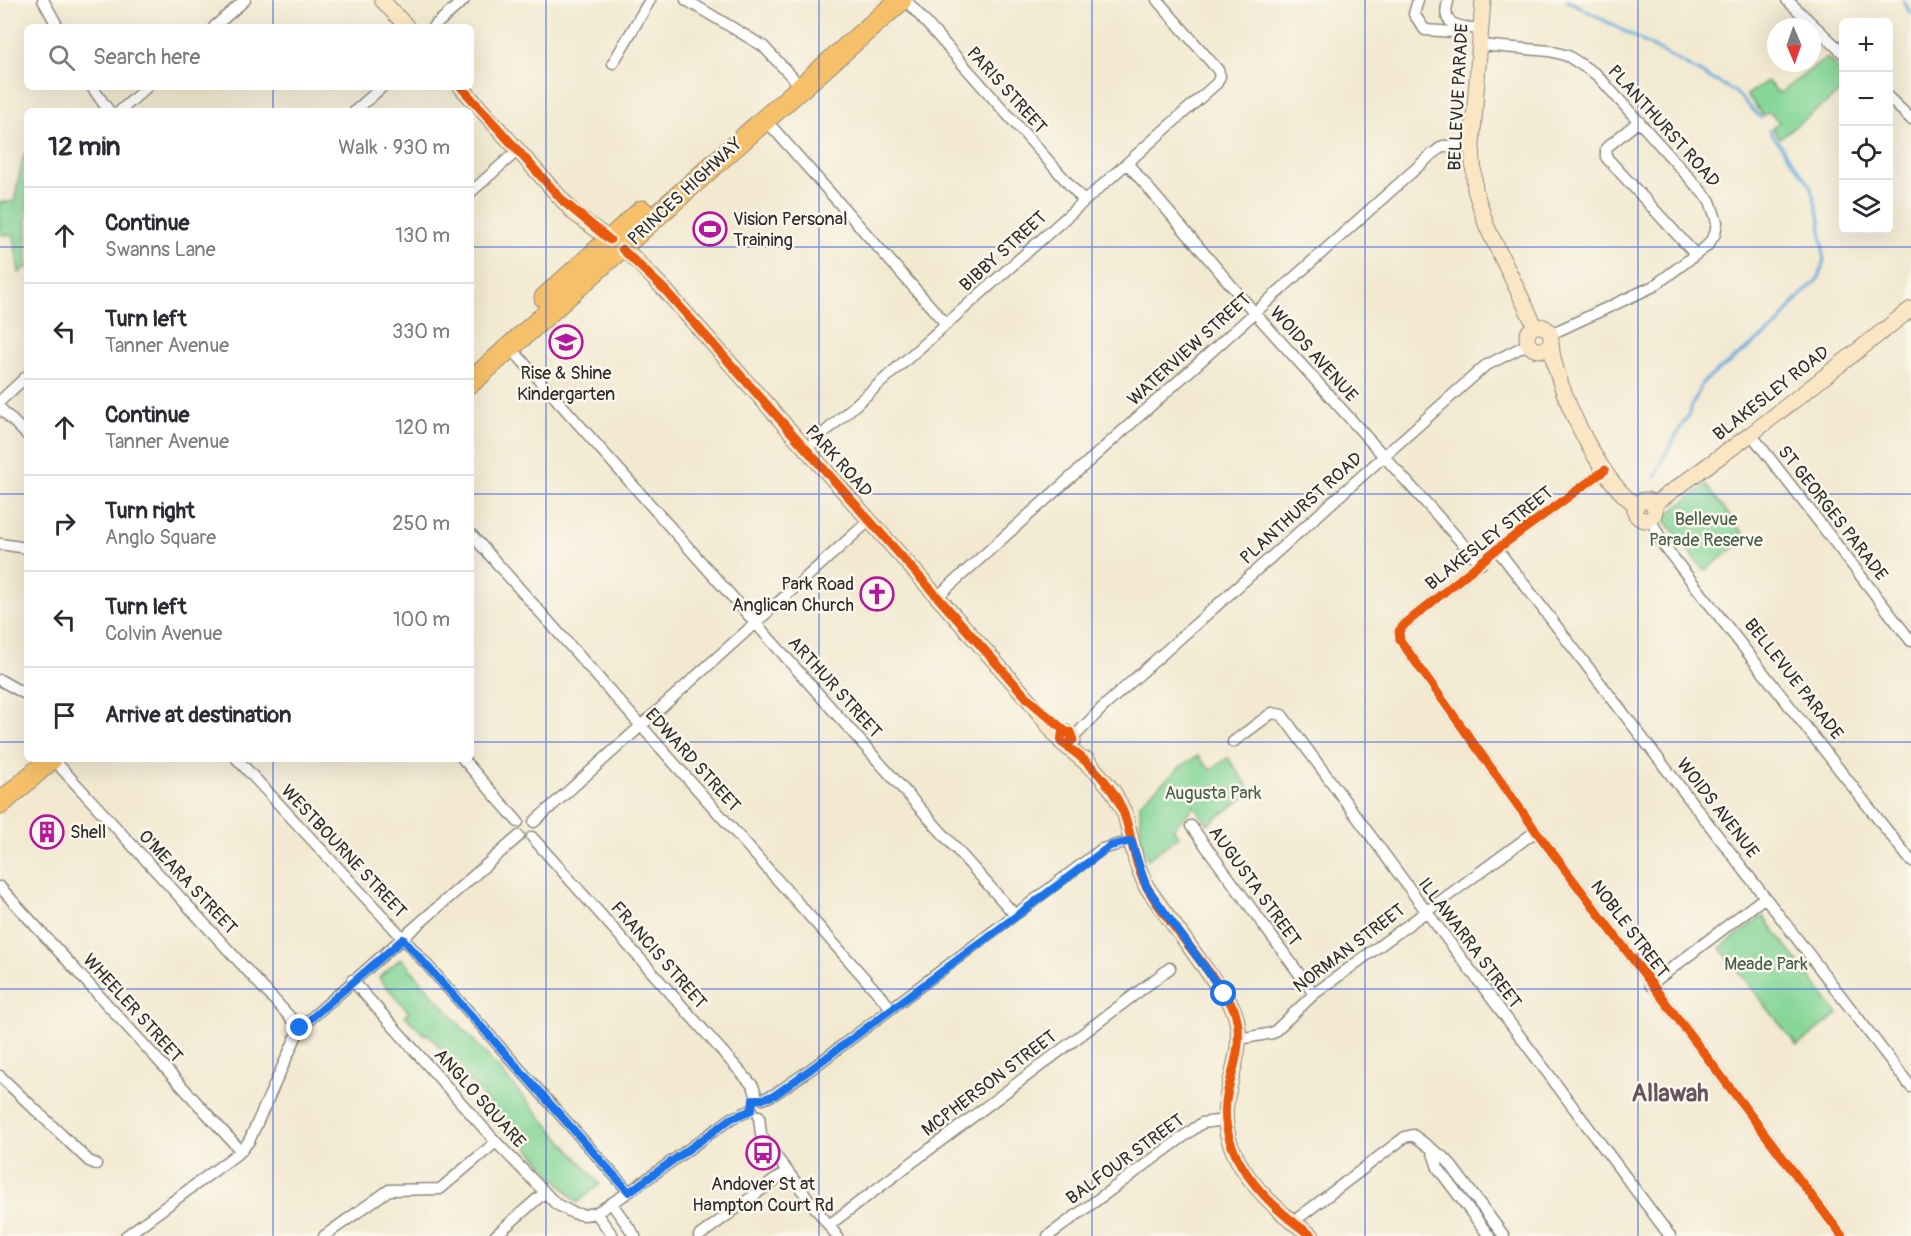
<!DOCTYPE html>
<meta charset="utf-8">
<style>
:root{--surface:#fff;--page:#f7f7f7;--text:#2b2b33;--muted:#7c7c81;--line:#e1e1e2}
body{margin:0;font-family:Pangolin,sans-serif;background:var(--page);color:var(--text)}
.controls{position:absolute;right:18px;top:18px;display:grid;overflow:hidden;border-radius:9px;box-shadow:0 6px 24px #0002}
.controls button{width:54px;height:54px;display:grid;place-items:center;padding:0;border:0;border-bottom:2px solid var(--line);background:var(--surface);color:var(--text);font:30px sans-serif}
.compass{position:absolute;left:1767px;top:18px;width:54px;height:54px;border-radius:50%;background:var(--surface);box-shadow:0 6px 24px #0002;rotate:178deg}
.stop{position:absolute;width:18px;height:18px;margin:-14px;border:4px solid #1a73e8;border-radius:50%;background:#fff}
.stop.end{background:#1a73e8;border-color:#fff;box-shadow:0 2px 6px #0008}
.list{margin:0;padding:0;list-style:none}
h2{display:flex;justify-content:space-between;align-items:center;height:78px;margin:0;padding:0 24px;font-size:26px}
h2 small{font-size:20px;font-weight:400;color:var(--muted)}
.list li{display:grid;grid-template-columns:39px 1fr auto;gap:18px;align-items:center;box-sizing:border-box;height:96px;padding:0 24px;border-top:2px solid var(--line)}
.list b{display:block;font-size:22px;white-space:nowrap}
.list p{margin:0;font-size:20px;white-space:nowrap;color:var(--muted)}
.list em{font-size:20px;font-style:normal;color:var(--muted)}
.icon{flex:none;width:33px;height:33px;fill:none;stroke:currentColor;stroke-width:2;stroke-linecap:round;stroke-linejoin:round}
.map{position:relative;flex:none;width:1911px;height:1236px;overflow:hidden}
.search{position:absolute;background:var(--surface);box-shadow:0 6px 24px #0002;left:24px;top:24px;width:450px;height:66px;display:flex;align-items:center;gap:15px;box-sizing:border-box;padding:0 21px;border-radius:9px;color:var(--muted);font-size:22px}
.panel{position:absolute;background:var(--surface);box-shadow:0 6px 24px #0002;left:24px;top:108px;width:450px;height:654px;border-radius:9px}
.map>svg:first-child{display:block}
.green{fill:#85d697;stroke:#588061;stroke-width:1.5}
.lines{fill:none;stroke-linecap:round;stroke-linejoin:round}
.stream{stroke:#69abdd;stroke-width:3}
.street-casing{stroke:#8e8a7e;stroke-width:13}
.secondary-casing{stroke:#8e8a7e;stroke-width:17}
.highway-casing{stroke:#8e8a7e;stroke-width:23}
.street{stroke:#fff;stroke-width:10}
.secondary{stroke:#fbe6c4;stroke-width:15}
.highway{stroke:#f6c06b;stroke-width:21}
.cycleway-casing{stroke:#fbf7ec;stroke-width:13}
.cycleway{stroke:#e8590c;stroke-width:9}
.route{stroke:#1a73e8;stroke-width:8}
.grid{fill:none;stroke:#1d4ed8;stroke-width:1.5;stroke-opacity:0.55}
.labels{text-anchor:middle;stroke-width:5;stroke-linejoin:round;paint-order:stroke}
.street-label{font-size:18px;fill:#2b2b2b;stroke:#fbf7ec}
.poi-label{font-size:18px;fill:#2b2b2b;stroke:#fbf7ec;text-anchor:start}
.park-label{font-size:18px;fill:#465e4b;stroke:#fbf7ec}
.district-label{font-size:24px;font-weight:bold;fill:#66535e;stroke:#fbf7ec}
</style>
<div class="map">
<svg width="1911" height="1236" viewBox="0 0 1911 1236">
<rect width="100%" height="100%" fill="#fbf7ec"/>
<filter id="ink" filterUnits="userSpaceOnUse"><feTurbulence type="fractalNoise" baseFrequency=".0167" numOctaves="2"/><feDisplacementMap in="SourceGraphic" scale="12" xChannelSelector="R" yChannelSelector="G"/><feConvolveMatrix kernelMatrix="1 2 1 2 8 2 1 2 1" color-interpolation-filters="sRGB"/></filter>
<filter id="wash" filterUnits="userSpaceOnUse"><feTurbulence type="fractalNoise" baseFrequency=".008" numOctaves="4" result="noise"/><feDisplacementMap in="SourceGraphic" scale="24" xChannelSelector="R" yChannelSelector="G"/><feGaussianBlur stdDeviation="1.35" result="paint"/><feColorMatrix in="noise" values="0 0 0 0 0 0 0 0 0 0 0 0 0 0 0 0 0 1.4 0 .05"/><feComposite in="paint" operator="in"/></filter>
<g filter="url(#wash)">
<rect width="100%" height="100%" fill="#f2e9d0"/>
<path class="green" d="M 1827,58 L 1843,74 L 1843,90 L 1780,138 L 1772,128 L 1779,122 L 1769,112 L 1763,116 L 1747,95 L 1767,81 L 1779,93 Z
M 27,152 L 27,267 L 19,273 L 14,236 L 0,234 L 0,202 L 14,202 L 24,154 Z
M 1706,485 L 1747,538 L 1704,571 L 1663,518 Z
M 1198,756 L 1210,770 L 1228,758 L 1252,792 L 1208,824 L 1194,806 L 1173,829 L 1179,836 L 1148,859 L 1141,843 L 1140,803 L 1181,766 Z
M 1763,916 L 1838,1014 L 1797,1046 L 1720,948 Z
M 401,958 L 600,1184 L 577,1203 L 427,1033 L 425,1035 L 405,1016 L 409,1012 L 379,978 Z"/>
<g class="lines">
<path class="stream" d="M 1567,0 L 1734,91 L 1761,118
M 1903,0 L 1911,14
M 1655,478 L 1666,453 L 1688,415 L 1702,383 L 1777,326 L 1797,299 L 1819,278 L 1824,259 L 1820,219 L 1810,185 L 1769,130"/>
</g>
</g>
<g filter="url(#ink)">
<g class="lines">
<g class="street-casing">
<path id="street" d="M 43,0 L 58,27
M 686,0 L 763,46 L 793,78
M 906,0 L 1084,201
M 1418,0 L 1414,14 L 1425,30 L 1454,32 L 1462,27
M 1787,0 L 1844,54
M 1448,2 C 1440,27 1461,27 1480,29
M 214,27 L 245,0
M 433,27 L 464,0
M 1479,45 L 1550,51 L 1568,56 L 1597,75 L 1710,201 L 1717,222 L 1715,234 L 1707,246 L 1654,286 L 1551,334
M 613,63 L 650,0
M 92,87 L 109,111
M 1888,97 L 1911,119
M 120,111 L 147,87
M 355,111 L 382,87
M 764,118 L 946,324
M 1639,121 L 1606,148 L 1606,157 L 1695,254
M 1127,163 L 1254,312 L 1481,564
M 471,192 L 518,150
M 510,347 L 1015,915
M 0,401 L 27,376
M 0,408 L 27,435
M 1751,434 L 1911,641
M 806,449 L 1217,83 L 1220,76 L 1218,70 L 1157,0
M 1605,470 L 1497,549 L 1405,624 L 1399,631 L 1400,640 L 1536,831 L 1842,1236
M 1650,518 L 1664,546 L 1911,861
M 471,534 L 891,1008
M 0,544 L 27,548
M 1497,549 L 1911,1087
M 937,597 L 1431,155 L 1443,146 L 1472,146
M 0,680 L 27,695
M 1073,738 L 1103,707 L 1485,366 L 1528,344
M 1233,742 L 1272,713 L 1282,715 L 1426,911 L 1670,1236
M 53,759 L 300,1028
M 237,759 L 403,938 L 629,1192 L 596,1213 L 584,1215 L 573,1213 L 556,1204 L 496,1142 L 352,980
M 463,759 L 518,822
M 534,822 L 870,520
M 1191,826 L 1314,994
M 532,837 L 753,1086 L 757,1097
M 0,887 L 241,1151
M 1650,985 L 1765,897
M 1239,1039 L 1273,1033 L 1314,994 L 1536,831
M 0,1076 L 89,1161 L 96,1164
M 763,1099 L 775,1094 L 811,1069 L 1102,849 L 1131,841
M 759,1116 L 761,1135 L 768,1146 L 837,1236
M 1432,1150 L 1438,1168 L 1489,1236
M 629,1192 L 732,1118 L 752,1110
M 612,1204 L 635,1236
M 596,1213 L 613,1236
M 1293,1222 L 1405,1137 L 1413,1135 L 1447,1160 L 1504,1236
M 829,1225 L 1170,968
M 126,1236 L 241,1151 L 249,1141 L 300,1028 L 519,836
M 324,1236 L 389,1190 L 440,1189 L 496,1142
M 495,1236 L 544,1193
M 699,1236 L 787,1171
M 1048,1236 L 1202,1123 L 1225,1120"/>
</g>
<g class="secondary-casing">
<path id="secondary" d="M 382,0 L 407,27
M 1483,0 L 1472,146 L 1475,190 L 1487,227 L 1535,326
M 461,87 L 575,214 L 632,256 L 665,290 L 1028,699 L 1061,742 L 1093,769
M1527 338a12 12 0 1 1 24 0a12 12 0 1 1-24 0Z
M 1551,342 C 1552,381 1602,487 1637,505
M1635 510a10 10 0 1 1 20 0a10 10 0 1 1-20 0Z
M 1653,505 L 1751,434 L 1911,309
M 1060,739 L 1064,732 L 1072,735 L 1073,741 L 1065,745
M 1087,760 L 1113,791 L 1125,814 L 1136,861 L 1146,886 L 1230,1003 C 1248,1035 1233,1066 1227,1098 C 1215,1156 1269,1206 1312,1236"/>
</g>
<g class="highway-casing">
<path id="highway" d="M 545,298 L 642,211
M 471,382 C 614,254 756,126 901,0
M 0,804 L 51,759"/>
</g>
<use href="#street" class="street"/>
<use href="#secondary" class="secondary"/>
<use href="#highway" class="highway"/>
<g class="cycleway-casing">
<path id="cycleway" d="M 461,87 L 564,202 L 610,240
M 622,249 L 665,290 L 1028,699 L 1066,732
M 1605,470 L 1497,549 L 1405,624 L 1399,631 L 1400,640 L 1536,831 L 1842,1236
M 1065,745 L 1073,740 L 1070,732 L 1062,734 L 1061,742 C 1087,760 1113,784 1124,814 C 1133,839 1134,866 1148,889 C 1173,931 1209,966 1234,1009 C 1244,1037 1235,1063 1228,1090 C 1213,1152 1266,1204 1312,1236"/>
</g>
<use href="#cycleway" class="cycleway"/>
</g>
</g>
<g class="lines" filter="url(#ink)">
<path class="route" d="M 300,1028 L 403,939 L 629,1192 L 732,1118 L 752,1110 L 753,1099 L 763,1099 L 775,1095 L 811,1069 L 1110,846 L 1131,841 L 1146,886 L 1224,994"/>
</g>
<path class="grid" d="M 273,0 L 273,27M 546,0 L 546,1236M 819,0 L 819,1236M 1092,0 L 1092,1236M 1365,0 L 1365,1236M 1638,0 L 1638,1236M 273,87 L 273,111M 0,247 L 27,247M 471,247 L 1911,247M 0,494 L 27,494M 471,494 L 1911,494M 0,742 L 27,742M 471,742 L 1911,742M 273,759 L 273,1236M 0,989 L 1911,989"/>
<defs>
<g id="stadium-ring" transform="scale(1.725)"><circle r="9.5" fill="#fbf7ec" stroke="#b5179e" stroke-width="1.5"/><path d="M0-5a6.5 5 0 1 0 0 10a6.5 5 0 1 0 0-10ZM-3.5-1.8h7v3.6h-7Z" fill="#b5179e"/></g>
<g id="school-ring" transform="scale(1.725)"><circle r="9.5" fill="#fbf7ec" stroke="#b5179e" stroke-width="1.5"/><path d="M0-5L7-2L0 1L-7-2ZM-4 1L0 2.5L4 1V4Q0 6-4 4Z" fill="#b5179e"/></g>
<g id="church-ring" transform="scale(1.725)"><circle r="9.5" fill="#fbf7ec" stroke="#b5179e" stroke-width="1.5"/><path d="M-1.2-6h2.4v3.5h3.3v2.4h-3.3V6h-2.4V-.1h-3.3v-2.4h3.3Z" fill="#b5179e"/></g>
<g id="building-ring" transform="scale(1.725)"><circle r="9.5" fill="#fbf7ec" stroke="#b5179e" stroke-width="1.5"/><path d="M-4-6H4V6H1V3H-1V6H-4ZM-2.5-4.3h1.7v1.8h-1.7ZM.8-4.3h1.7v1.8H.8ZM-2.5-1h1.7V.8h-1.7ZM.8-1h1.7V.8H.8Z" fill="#b5179e"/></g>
<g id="bus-ring" transform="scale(1.725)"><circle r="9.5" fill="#fbf7ec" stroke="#b5179e" stroke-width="1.5"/><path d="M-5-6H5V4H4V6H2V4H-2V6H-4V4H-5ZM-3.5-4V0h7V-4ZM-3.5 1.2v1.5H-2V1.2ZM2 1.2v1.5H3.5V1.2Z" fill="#b5179e"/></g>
</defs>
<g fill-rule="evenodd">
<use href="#stadium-ring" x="710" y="229"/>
<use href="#school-ring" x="566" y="342"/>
<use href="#church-ring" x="877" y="594"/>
<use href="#building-ring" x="47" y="832"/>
<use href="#bus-ring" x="763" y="1153"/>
</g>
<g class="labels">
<g class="street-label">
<text transform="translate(1007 90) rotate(48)" y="6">PARIS STREET</text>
<text transform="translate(1458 97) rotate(-87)" y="6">BELLEVUE PARADE</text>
<text transform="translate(1664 126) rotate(48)" y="6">PLANTHURST ROAD</text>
<text transform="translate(685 191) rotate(-43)" y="6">PRINCES HIGHWAY</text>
<text transform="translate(1003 251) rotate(-42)" y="6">BIBBY STREET</text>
<text transform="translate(1189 349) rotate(-42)" y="6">WATERVIEW STREET</text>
<text transform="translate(1314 354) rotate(48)" y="6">WOIDS AVENUE</text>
<text transform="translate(1771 393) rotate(-38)" y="6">BLAKESLEY ROAD</text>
<text transform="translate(839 461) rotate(48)" y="6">PARK ROAD</text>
<text transform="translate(1301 508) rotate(-42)" y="6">PLANTHURST ROAD</text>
<text transform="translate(1833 513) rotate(52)" y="6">ST GEORGES PARADE</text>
<text transform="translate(1489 538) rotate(-38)" y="6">BLAKESLEY STREET</text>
<text transform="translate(1794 679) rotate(52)" y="6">BELLEVUE PARADE</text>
<text transform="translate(835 687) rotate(48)" y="6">ARTHUR STREET</text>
<text transform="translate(693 760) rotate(48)" y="6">EDWARD STREET</text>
<text transform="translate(1718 808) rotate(52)" y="6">WOIDS AVENUE</text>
<text transform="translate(344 851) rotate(47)" y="6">WESTBOURNE STREET</text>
<text transform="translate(188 882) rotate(47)" y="6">O'MEARA STREET</text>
<text transform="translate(1255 886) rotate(54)" y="6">AUGUSTA STREET</text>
<text transform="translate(1630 929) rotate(53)" y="6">NOBLE STREET</text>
<text transform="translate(1470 943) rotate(53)" y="6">ILLAWARRA STREET</text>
<text transform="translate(1349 948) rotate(-37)" y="6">NORMAN STREET</text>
<text transform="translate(659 955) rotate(49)" y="6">FRANCIS STREET</text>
<text transform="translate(133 1008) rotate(48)" y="6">WHEELER STREET</text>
<text transform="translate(989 1083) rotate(-37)" y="6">MCPHERSON STREET</text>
<text transform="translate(480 1098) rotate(48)" y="6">ANGLO SQUARE</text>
<text transform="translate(1125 1159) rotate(-36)" y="6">BALFOUR STREET</text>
</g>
<g class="poi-label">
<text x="733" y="225">Vision Personal<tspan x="733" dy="21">Training</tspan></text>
<text x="566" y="379" text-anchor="middle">Rise &amp; Shine<tspan x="566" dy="21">Kindergarten</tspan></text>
<text x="854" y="590" text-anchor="end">Park Road<tspan x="854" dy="21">Anglican Church</tspan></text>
<text x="70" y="838">Shell</text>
<text x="763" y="1190" text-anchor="middle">Andover St at<tspan x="763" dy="21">Hampton Court Rd</tspan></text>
</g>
<g class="park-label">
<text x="1706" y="525">Bellevue<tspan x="1706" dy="21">Parade Reserve</tspan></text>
<text x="1213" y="799">Augusta Park</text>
<text x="1766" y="970">Meade Park</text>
</g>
<g class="district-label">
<text x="1670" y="1101">Allawah</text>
</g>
</g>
</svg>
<div class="controls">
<button>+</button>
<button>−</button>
<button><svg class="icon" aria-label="locate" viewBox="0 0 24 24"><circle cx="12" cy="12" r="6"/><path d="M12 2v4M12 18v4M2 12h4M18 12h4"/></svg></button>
<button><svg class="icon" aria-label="layers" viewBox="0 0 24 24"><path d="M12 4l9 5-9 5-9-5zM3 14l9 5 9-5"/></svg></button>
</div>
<svg class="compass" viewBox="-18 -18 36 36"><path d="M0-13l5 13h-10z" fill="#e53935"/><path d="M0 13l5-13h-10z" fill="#7c7c81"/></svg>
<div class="stop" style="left:1224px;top:994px"></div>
<div class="stop end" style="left:300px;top:1028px"></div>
<div class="search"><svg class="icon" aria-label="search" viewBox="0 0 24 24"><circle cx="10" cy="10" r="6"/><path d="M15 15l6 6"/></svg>Search here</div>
<section class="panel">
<h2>12 min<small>Walk · 930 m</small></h2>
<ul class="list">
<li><svg class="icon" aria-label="ahead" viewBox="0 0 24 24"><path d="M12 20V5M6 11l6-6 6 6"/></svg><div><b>Continue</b><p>Swanns Lane</p></div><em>130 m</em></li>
<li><svg class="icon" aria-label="left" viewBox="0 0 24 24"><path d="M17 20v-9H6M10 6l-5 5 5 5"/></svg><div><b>Turn left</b><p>Tanner Avenue</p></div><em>330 m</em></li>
<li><svg class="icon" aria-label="ahead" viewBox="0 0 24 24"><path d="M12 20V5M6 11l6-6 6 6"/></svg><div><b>Continue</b><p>Tanner Avenue</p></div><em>120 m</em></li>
<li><svg class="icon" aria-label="right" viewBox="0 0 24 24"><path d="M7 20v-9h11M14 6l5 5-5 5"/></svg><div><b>Turn right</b><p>Anglo Square</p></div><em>250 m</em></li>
<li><svg class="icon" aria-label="left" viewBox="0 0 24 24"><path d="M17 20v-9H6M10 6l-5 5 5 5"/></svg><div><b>Turn left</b><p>Colvin Avenue</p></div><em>100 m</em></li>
<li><svg class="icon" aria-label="arrive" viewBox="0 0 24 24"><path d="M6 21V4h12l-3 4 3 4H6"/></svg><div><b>Arrive at destination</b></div></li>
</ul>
</section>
</div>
